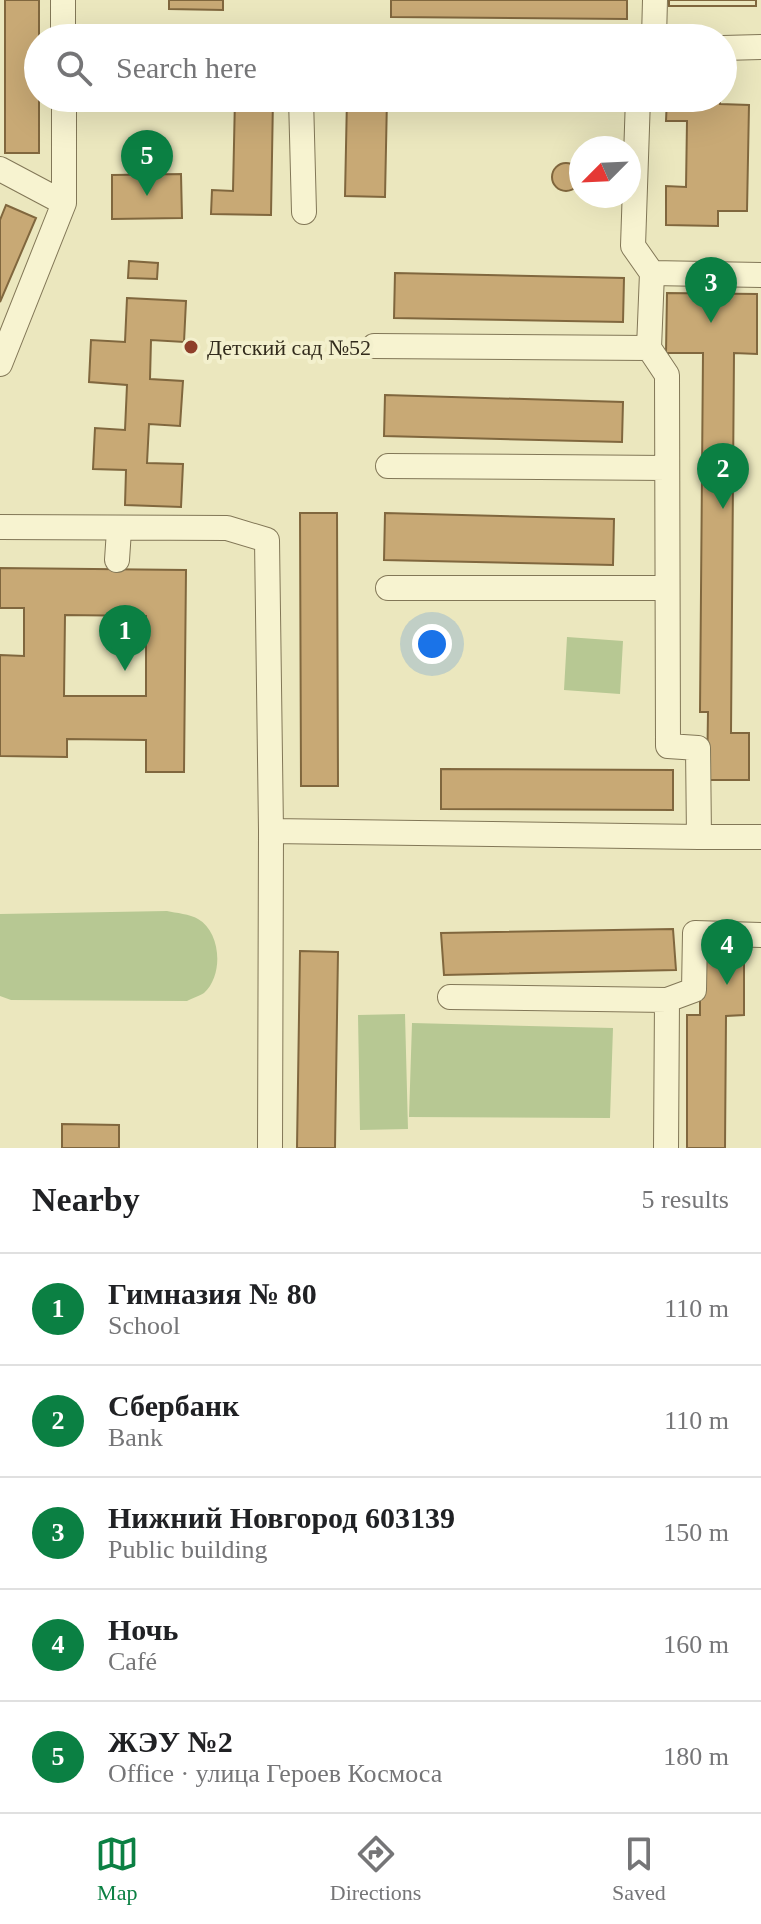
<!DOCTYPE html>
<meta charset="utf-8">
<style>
:root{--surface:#fff;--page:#f2f2f2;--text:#202124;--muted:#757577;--line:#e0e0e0;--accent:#0b8043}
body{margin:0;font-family:"Times New Roman",serif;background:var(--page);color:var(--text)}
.compass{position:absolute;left:569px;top:136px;width:72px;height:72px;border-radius:50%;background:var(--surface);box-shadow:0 8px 32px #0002;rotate:246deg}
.you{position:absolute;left:432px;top:644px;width:28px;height:28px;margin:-20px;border:6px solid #fff;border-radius:50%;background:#1a73e8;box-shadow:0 0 0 12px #1a73e833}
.badge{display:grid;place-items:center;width:52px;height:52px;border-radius:50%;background:var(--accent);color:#fff;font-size:26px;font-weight:700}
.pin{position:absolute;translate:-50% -66px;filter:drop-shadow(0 2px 4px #0008)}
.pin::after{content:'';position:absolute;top:42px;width:28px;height:24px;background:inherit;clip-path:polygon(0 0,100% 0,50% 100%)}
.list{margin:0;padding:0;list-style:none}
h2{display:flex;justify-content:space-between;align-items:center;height:104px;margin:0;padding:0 32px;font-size:34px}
h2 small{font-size:26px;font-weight:400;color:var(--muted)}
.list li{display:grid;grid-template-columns:52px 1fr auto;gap:24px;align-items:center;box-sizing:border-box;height:112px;padding:0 32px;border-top:2px solid var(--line)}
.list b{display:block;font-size:30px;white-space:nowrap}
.list p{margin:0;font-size:26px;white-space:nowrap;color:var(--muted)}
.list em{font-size:26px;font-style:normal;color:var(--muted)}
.icon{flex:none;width:44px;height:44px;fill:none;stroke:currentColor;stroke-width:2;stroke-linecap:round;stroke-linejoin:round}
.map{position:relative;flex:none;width:761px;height:1148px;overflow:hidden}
.search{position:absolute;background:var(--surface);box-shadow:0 8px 32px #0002;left:24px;right:24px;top:24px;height:88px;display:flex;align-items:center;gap:20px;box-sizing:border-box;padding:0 28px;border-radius:44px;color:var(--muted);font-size:30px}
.sheet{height:664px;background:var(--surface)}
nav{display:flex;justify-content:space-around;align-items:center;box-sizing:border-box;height:112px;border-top:2px solid var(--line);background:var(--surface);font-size:22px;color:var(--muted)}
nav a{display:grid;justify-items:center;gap:4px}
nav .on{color:var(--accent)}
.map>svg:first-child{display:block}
.green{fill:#b7c893}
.building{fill:#c8a975;stroke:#80673e;stroke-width:2;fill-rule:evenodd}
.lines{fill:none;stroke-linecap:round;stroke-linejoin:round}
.minor-casing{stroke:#827757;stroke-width:26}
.minor{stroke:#f7f3d0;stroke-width:24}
.poi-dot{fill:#8f3f2a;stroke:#f3f0cd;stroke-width:3}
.labels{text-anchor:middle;stroke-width:8;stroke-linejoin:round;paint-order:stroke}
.poi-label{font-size:22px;fill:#322b1c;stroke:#f3f0cd;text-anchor:start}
</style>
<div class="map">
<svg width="761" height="1148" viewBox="0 0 761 1148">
<rect width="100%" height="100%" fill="#ebe7be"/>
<path class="green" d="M 567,637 L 623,641 L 620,694 L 564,690 Z
M 167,911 C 176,913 190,914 198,919 C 221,932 224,975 204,993 C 200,996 192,998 187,1001 L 11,1000 L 0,996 L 0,914 Z
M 405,1014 L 408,1129 L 360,1130 L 358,1015 Z
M 412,1023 L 613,1028 L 610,1118 L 409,1117 Z"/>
<path class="building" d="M 5,0 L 39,0 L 39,153 L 5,153 Z
M 169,0 L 223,0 L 223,10 L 169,9 Z
M 391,0 L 627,0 L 627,19 L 391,17 Z
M 669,0 L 756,0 L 756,6 L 669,6 Z
M 669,0 L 756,0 L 756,6 L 669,6 Z
M 235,98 L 273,98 L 271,215 L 211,214 L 212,190 L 233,191 Z
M 347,98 L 387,98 L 385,197 L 345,196 Z
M 667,98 L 720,98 L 720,104 L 749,105 L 747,211 L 718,211 L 718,226 L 666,225 L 666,186 L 686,187 L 687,121 L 666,121 Z
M552 177a14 14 0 1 1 28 0a14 14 0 1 1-28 0Z
M 181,174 L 182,218 L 112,219 L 112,175 Z
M 6,205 L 36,218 L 0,302 L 0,220 Z
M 129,261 L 158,263 L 157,279 L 128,278 Z
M 395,273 L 624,278 L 623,322 L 394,318 Z
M 667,293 L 757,294 L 757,354 L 734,353 L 731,733 L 749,733 L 749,780 L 707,780 L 708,712 L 700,712 L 703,353 L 666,353 Z
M 127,298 L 186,301 L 184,342 L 151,340 L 150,379 L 183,381 L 180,426 L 149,424 L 147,463 L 183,464 L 181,507 L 125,505 L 126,470 L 93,469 L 95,428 L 125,430 L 127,385 L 89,382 L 91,340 L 125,342 Z
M 385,395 L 623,402 L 622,442 L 384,436 Z
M 300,513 L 337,513 L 338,786 L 301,786 Z
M 385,513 L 614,519 L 613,565 L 384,560 Z
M 0,568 L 186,570 L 184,772 L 146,772 L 146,740 L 67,739 L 67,757 L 0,756 L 0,655 L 24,656 L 24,608 L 0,608 ZM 65,615 L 146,616 L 146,696 L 64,696 Z
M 441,769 L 673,770 L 673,810 L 441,809 Z
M 673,929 L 676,970 L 444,975 L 441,933 Z
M 300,951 L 338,952 L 335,1148 L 297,1148 Z
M 700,957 L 744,957 L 744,1015 L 726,1016 L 725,1148 L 687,1148 L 687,1015 L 700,1015 Z
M 62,1124 L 119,1125 L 119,1148 L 62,1148 Z"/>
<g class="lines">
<g class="minor-casing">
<path id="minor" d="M 63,0 L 63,38
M 654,38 L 655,0
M 723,48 L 761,47
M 301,98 L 304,212
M 638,98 L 633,246 L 652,273 L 761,275
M 0,169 L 64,203
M 652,273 L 649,348 L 667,375 L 668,746 L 698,748 L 699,837 L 761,837
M 374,346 L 649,348
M 0,364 L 64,203 L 64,98
M 388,466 L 667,468
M 0,527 L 227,528 L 267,540 L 271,831 L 699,837
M 117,560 L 119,530
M 388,588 L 667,588
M 450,997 L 667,1000
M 270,1148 L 271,831
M 666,1148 L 667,1000 L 694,990 L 695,933 L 761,935"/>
</g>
<use href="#minor" class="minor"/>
</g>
<circle class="poi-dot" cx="191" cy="347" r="8"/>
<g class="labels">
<g class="poi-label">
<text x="207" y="355">Детский сад №52</text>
</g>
</g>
</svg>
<svg class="compass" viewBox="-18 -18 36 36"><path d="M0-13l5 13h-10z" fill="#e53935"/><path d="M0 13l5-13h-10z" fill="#757577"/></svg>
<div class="you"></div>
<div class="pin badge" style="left:125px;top:671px">1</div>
<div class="pin badge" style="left:723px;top:509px">2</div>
<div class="pin badge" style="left:711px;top:323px">3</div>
<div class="pin badge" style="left:727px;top:985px">4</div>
<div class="pin badge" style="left:147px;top:196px">5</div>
<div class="search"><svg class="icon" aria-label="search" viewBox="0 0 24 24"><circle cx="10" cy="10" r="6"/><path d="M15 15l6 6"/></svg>Search here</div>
</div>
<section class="sheet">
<h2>Nearby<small>5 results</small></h2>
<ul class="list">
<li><span class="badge">1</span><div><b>Гимназия № 80</b><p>School</p></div><em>110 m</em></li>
<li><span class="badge">2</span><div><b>Сбербанк</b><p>Bank</p></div><em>110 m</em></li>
<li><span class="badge">3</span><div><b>Нижний Новгород 603139</b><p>Public building</p></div><em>150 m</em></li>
<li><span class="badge">4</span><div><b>Ночь</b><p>Café</p></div><em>160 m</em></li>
<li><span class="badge">5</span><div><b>ЖЭУ №2</b><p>Office · улица Героев Космоса</p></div><em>180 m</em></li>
</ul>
</section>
<nav>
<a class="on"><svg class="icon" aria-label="map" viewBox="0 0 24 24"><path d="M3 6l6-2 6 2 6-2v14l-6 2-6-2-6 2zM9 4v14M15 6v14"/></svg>Map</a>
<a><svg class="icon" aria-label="directions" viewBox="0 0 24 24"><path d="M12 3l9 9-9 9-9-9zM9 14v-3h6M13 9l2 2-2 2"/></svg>Directions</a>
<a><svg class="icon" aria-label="saved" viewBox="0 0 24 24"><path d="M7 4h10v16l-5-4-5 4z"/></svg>Saved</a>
</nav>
